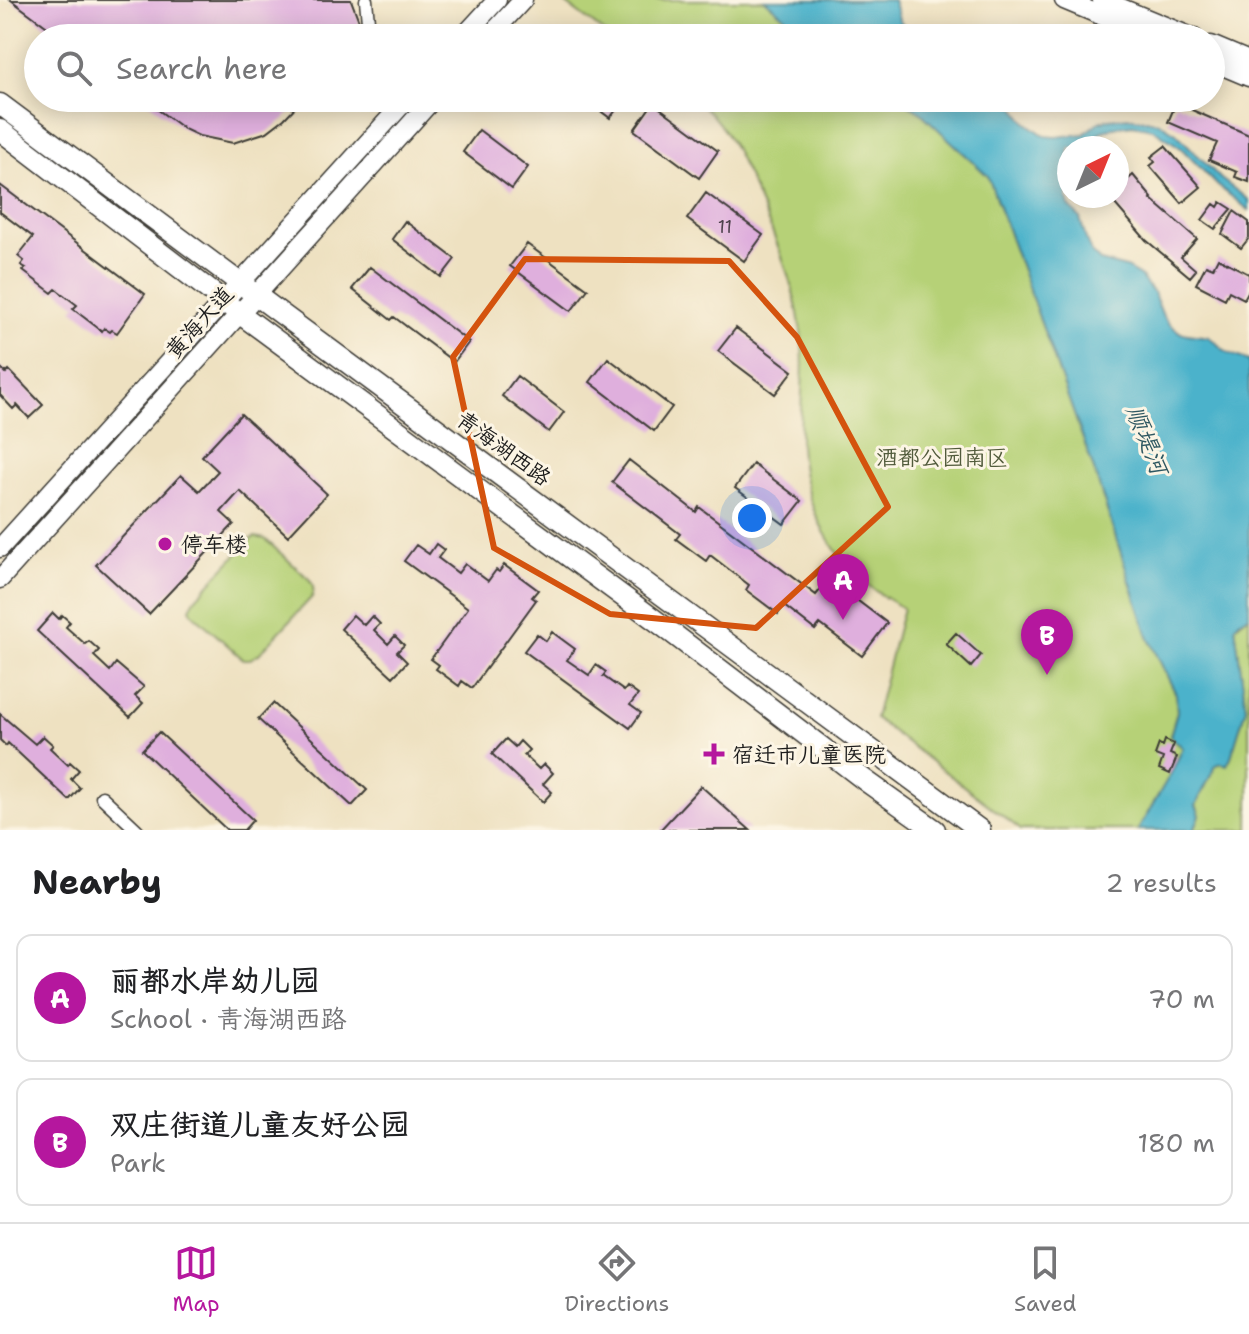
<!DOCTYPE html>
<meta charset="utf-8">
<style>
:root{--surface:#fff;--page:#f2f2f2;--text:#202124;--muted:#757577;--line:#e0e0e0;--accent:#b5179e}
body{margin:0;font-family:"Shantell Sans","LXGW WenKai TC",sans-serif;background:var(--page);color:var(--text)}
.compass{position:absolute;left:1057px;top:136px;width:72px;height:72px;border-radius:50%;background:var(--surface);box-shadow:0 4px 20px #0003;rotate:43deg}
.you{position:absolute;left:752px;top:518px;width:28px;height:28px;margin:-20px;border:6px solid #fff;border-radius:50%;background:#1a73e8;box-shadow:0 0 0 12px #1a73e833}
.badge{display:grid;place-items:center;width:52px;height:52px;border-radius:50%;background:var(--accent);color:#fff;font-size:26px;font-weight:700}
.pin{position:absolute;translate:-50% -66px;filter:drop-shadow(0 2px 4px #0008)}
.pin::after{content:'';position:absolute;top:42px;width:28px;height:24px;background:inherit;clip-path:polygon(0 0,100% 0,50% 100%)}
.list{margin:0;padding:0;list-style:none}
h2{display:flex;justify-content:space-between;align-items:center;height:104px;margin:0;padding:0 32px;font-size:34px}
h2 small{font-size:26px;font-weight:400;color:var(--muted)}
.list li{display:grid;grid-template-columns:52px 1fr auto;gap:24px;align-items:center;box-sizing:border-box;height:128px;margin:0 16px 16px;padding:0 16px;border:2px solid var(--line);border-radius:16px}
.list b{display:block;font-size:30px;white-space:nowrap}
.list p{margin:0;font-size:26px;white-space:nowrap;color:var(--muted)}
.list em{font-size:26px;font-style:normal;color:var(--muted)}
.icon{flex:none;width:44px;height:44px;fill:none;stroke:currentColor;stroke-width:2;stroke-linecap:round;stroke-linejoin:round}
.map{position:relative;flex:none;width:1249px;height:830px;overflow:hidden}
.search{position:absolute;background:var(--surface);box-shadow:0 4px 20px #0003;left:24px;right:24px;top:24px;height:88px;display:flex;align-items:center;gap:20px;box-sizing:border-box;padding:0 28px;border-radius:44px;color:var(--muted);font-size:30px}
.sheet{height:392px;background:var(--surface)}
nav{display:flex;justify-content:space-around;align-items:center;box-sizing:border-box;height:112px;border-top:2px solid var(--line);background:var(--surface);font-size:22px;color:var(--muted)}
nav a{display:grid;justify-items:center;gap:4px}
nav .on{color:var(--accent)}
.map>svg:first-child{display:block}
.green{fill:#b6d177;stroke:#69764a;stroke-width:2}
.water{fill:#4cb2cb;stroke:#346774;stroke-width:2}
.building{fill:#dfafdd}
.lines{fill:none;stroke-linecap:round;stroke-linejoin:round}
.street-casing{stroke:#3c3a35;stroke-width:15}
.secondary-casing{stroke:#3c3a35;stroke-width:21}
.primary-casing{stroke:#3c3a35;stroke-width:23}
.street{stroke:#fff;stroke-width:12}
.secondary{stroke:#fff;stroke-width:18}
.primary{stroke:#fff;stroke-width:20}
.marked{fill:none;stroke:#d4530e;stroke-width:6;stroke-linejoin:round}
.poi-dot{fill:#b5179e;stroke:#fcf5e5;stroke-width:3}
.labels{text-anchor:middle;stroke-width:6;stroke-linejoin:round;paint-order:stroke}
.number-label{font-size:18px;fill:#4d414c}
.street-label{font-size:22px;fill:#1c1c1c;stroke:#fcf5e5}
.park-label{font-size:22px;fill:#525b3c;stroke:#fcf5e5}
.poi-label{font-size:22px;fill:#1c1c1c;stroke:#fcf5e5;text-anchor:start}
.water-label{font-size:24px;font-style:italic;fill:#2f5862;stroke:#fcf5e5}
</style>
<div class="map">
<svg width="1249" height="830" viewBox="0 0 1249 830">
<rect width="100%" height="100%" fill="#fcf5e5"/>
<filter id="ink" filterUnits="userSpaceOnUse"><feTurbulence type="fractalNoise" baseFrequency=".0125" numOctaves="2"/><feDisplacementMap in="SourceGraphic" scale="16" xChannelSelector="R" yChannelSelector="G"/><feConvolveMatrix kernelMatrix="1 2 1 2 8 2 1 2 1" color-interpolation-filters="sRGB"/></filter>
<filter id="wash" filterUnits="userSpaceOnUse"><feTurbulence type="fractalNoise" baseFrequency=".006" numOctaves="4" result="noise"/><feDisplacementMap in="SourceGraphic" scale="32" xChannelSelector="R" yChannelSelector="G"/><feGaussianBlur stdDeviation="1.8" result="paint"/><feColorMatrix in="noise" values="0 0 0 0 0 0 0 0 0 0 0 0 0 0 0 0 0 1.4 0 .05"/><feComposite in="paint" operator="in"/></filter>
<g filter="url(#wash)">
<rect width="100%" height="100%" fill="#eee1c1"/>
<path class="green" d="M 561,0 L 765,0 L 810,38 L 612,38 Z
M 693,98 L 897,98 L 917,109 L 988,176 L 1091,461 L 1149,639 L 1176,694 L 1177,712 L 1170,736 L 1183,748 L 1171,774 L 1138,830 L 1021,830 L 875,718 L 903,608 C 894,603 885,598 877,592 C 827,557 799,494 800,434 C 801,400 805,366 801,331 C 794,280 774,234 753,188 C 738,154 724,120 693,98 Z
M 255,537 L 265,539 L 309,579 C 314,585 314,590 312,597 L 259,654 L 250,659 L 243,659 L 193,614 L 190,608 L 195,599 L 251,539 Z
M 1249,615 L 1249,830 L 1194,830 L 1200,815 L 1196,805 L 1216,765 L 1222,763 L 1227,764 L 1231,757 L 1246,708 L 1235,626 Z"/>
<path class="water" d="M 765,0 L 893,0 L 900,22 L 917,38 L 810,38 Z
M 897,98 L 1008,98 L 1026,122 L 1045,136 L 1055,137 L 1084,134 L 1097,123 L 1107,119 L 1129,117 L 1159,122 L 1176,133 L 1221,179 L 1249,200 L 1249,210 L 1218,186 L 1181,148 L 1153,129 L 1133,125 L 1114,127 L 1100,132 L 1090,144 L 1078,148 L 1069,148 L 1067,199 L 1069,206 L 1080,218 L 1087,243 L 1092,253 L 1100,261 L 1126,268 L 1140,276 L 1154,294 L 1163,316 L 1169,324 L 1181,333 L 1209,337 L 1228,353 L 1249,361 L 1249,615 L 1239,621 L 1235,626 L 1246,708 L 1231,757 L 1227,765 L 1222,763 L 1216,765 L 1196,805 L 1200,815 L 1194,830 L 1138,830 L 1171,773 L 1183,748 L 1170,736 L 1177,712 L 1176,694 L 1149,639 L 1091,461 L 988,176 L 917,109 Z"/>
<g id="blocks">
<path class="building" d="M 11,0 L 351,0 L 359,21 L 355,38 L 62,38 Z
M 142,98 L 304,98 L 284,119 L 267,132 L 233,143 L 199,136 L 184,129 Z
M 583,98 L 625,98 L 610,118 Z
M 653,103 L 718,151 L 699,178 L 634,130 Z
M 1176,103 L 1249,135 L 1249,182 L 1235,177 L 1237,172 L 1209,160 L 1217,143 L 1168,122 Z
M 479,130 L 528,167 L 512,189 L 463,152 Z
M 1165,146 L 1201,187 L 1182,203 L 1150,166 L 1155,162 L 1151,157 Z
M 1133,175 L 1152,198 L 1151,199 L 1197,239 L 1181,257 L 1196,270 L 1190,277 L 1146,240 L 1108,196 L 1117,196 L 1117,177 L 1123,184 Z
M 0,185 L 145,294 L 117,333 L 112,330 L 110,332 L 104,328 L 102,331 L 73,309 L 77,305 L 56,289 L 52,293 L 23,271 L 26,268 L 21,265 L 24,261 L 18,256 L 33,237 L 0,212 Z
M 706,193 L 763,235 L 744,261 L 687,219 Z
M 1221,202 L 1232,209 L 1215,229 L 1202,220 L 1214,204 L 1218,207 Z
M 1234,211 L 1249,222 L 1249,238 L 1241,248 L 1222,234 Z
M 405,221 L 455,259 L 441,277 L 392,239 Z
M 527,244 L 588,289 L 571,311 L 510,266 Z
M 1218,258 L 1249,274 L 1249,290 L 1244,299 L 1229,291 L 1225,299 L 1196,284 L 1206,265 L 1213,268 Z
M 370,267 L 469,342 L 454,362 L 394,317 L 391,320 L 352,289 Z
M 736,328 L 793,371 L 775,394 L 718,351 Z
M 608,358 L 672,407 L 654,431 L 590,382 Z
M 0,367 L 6,373 L 9,370 L 43,405 L 29,418 L 17,405 L 13,409 L 0,395 Z
M 517,376 L 564,412 L 549,432 L 502,396 Z
M 241,414 L 327,494 L 288,536 L 240,491 L 221,512 L 234,524 L 149,614 L 96,565 L 181,475 L 199,491 L 218,471 L 202,456 Z
M 629,460 L 696,512 L 699,507 L 816,595 L 829,579 L 887,623 L 862,656 L 820,624 L 815,630 L 784,606 L 778,614 L 746,590 L 749,585 L 710,555 L 706,561 L 676,539 L 680,534 L 612,482 Z
M 753,464 L 802,501 L 784,524 L 735,488 Z
M 436,544 L 444,550 L 438,558 L 458,573 L 465,564 L 488,581 L 496,570 L 499,572 L 504,565 L 538,590 L 532,597 L 536,600 L 472,688 L 462,681 L 459,686 L 436,669 L 439,665 L 431,659 L 468,608 L 404,561 L 416,545 L 429,554 Z
M 53,613 L 59,619 L 62,615 L 70,622 L 66,627 L 85,644 L 89,641 L 99,650 L 94,656 L 110,671 L 116,663 L 144,687 L 135,696 L 143,703 L 130,717 L 37,631 Z
M 353,615 L 364,625 L 372,616 L 380,624 L 374,630 L 388,644 L 395,636 L 404,645 L 397,652 L 407,662 L 393,677 L 341,629 Z
M 552,632 L 575,649 L 567,660 L 589,675 L 596,665 L 606,672 L 603,676 L 624,691 L 627,687 L 638,695 L 630,705 L 641,713 L 630,728 L 524,651 L 537,634 L 546,641 Z
M 956,633 L 981,655 L 971,667 L 946,644 Z
M 273,703 L 367,790 L 352,806 L 258,719 Z
M 0,714 L 35,744 L 43,736 L 53,745 L 50,748 L 68,765 L 70,762 L 79,770 L 71,779 L 80,788 L 69,800 L 8,743 L 6,746 L 0,740 Z
M 159,732 L 253,820 L 244,830 L 227,830 L 142,750 Z
M 506,739 L 515,747 L 520,741 L 529,750 L 524,755 L 539,769 L 544,764 L 553,773 L 543,784 L 552,792 L 543,802 L 492,754 Z
M 1165,740 L 1174,744 L 1170,754 L 1177,757 L 1170,774 L 1159,769 L 1163,758 L 1155,755 L 1159,744 L 1163,746 Z
M 701,786 L 750,830 L 660,830 Z"/>
</g>
</g>
<g filter="url(#ink)">
<use href="#blocks" fill-opacity="0" stroke="#3c3a35" stroke-width="2"/>
<g class="lines">
<g class="street-casing">
<path id="street" d="M 366,0 L 369,32 L 367,38
M 102,797 L 137,830"/>
</g>
<g class="secondary-casing">
<path id="secondary" d="M 1064,0 L 1155,38
M 1102,0 L 1194,38
M 462,38 L 497,0
M 488,38 L 523,0
M 1211,45 L 1249,61
M 1211,61 L 1249,77
M 0,548 L 408,98
M 0,579 L 434,98"/>
</g>
<g class="primary-casing">
<path id="primary" d="M 0,104 L 256,295 L 980,830
M 0,130 L 239,313 L 663,626 L 866,781 L 935,830"/>
</g>
<use href="#street" class="street"/>
<use href="#secondary" class="secondary"/>
<use href="#primary" class="primary"/>
</g>
</g>
<path class="marked" d="M 525,259 L 729,261 L 797,337 L 888,507 L 756,628 L 610,614 L 494,548 L 453,357 Z"/>
<g class="poi-dot">
<circle cx="165" cy="544" r="8"/>
<path d="M710 742h8v8h8v8h-8v8h-8v-8h-8v-8h8z"/>
</g>
<g class="labels">
<g class="number-label">
<text x="725" y="233">11</text>
</g>
<g class="street-label">
<text transform="translate(199 322) rotate(-48)" y="8">黄海大道</text>
<text transform="translate(504 448) rotate(36)" y="8">青海湖西路</text>
</g>
<g class="park-label">
<text x="942" y="465">酒都公园南区</text>
</g>
<g class="poi-label">
<text x="181" y="552">停车楼</text>
<text x="732" y="762">宿迁市儿童医院</text>
</g>
<g class="water-label">
<text transform="translate(1147 440) rotate(68)" y="8">顺堤河</text>
</g>
</g>
</svg>
<svg class="compass" viewBox="-18 -18 36 36"><path d="M0-13l5 13h-10z" fill="#e53935"/><path d="M0 13l5-13h-10z" fill="#757577"/></svg>
<div class="you"></div>
<div class="pin badge" style="left:843px;top:620px">A</div>
<div class="pin badge" style="left:1047px;top:675px">B</div>
<div class="search"><svg class="icon" aria-label="search" viewBox="0 0 24 24"><circle cx="10" cy="10" r="6"/><path d="M15 15l6 6"/></svg>Search here</div>
</div>
<section class="sheet">
<h2>Nearby<small>2 results</small></h2>
<ul class="list">
<li><span class="badge">A</span><div><b>丽都水岸幼儿园</b><p>School · 青海湖西路</p></div><em>70 m</em></li>
<li><span class="badge">B</span><div><b>双庄街道儿童友好公园</b><p>Park</p></div><em>180 m</em></li>
</ul>
</section>
<nav>
<a class="on"><svg class="icon" aria-label="map" viewBox="0 0 24 24"><path d="M3 6l6-2 6 2 6-2v14l-6 2-6-2-6 2zM9 4v14M15 6v14"/></svg>Map</a>
<a><svg class="icon" aria-label="directions" viewBox="0 0 24 24"><path d="M12 3l9 9-9 9-9-9zM9 14v-3h6M13 9l2 2-2 2"/></svg>Directions</a>
<a><svg class="icon" aria-label="saved" viewBox="0 0 24 24"><path d="M7 4h10v16l-5-4-5 4z"/></svg>Saved</a>
</nav>
